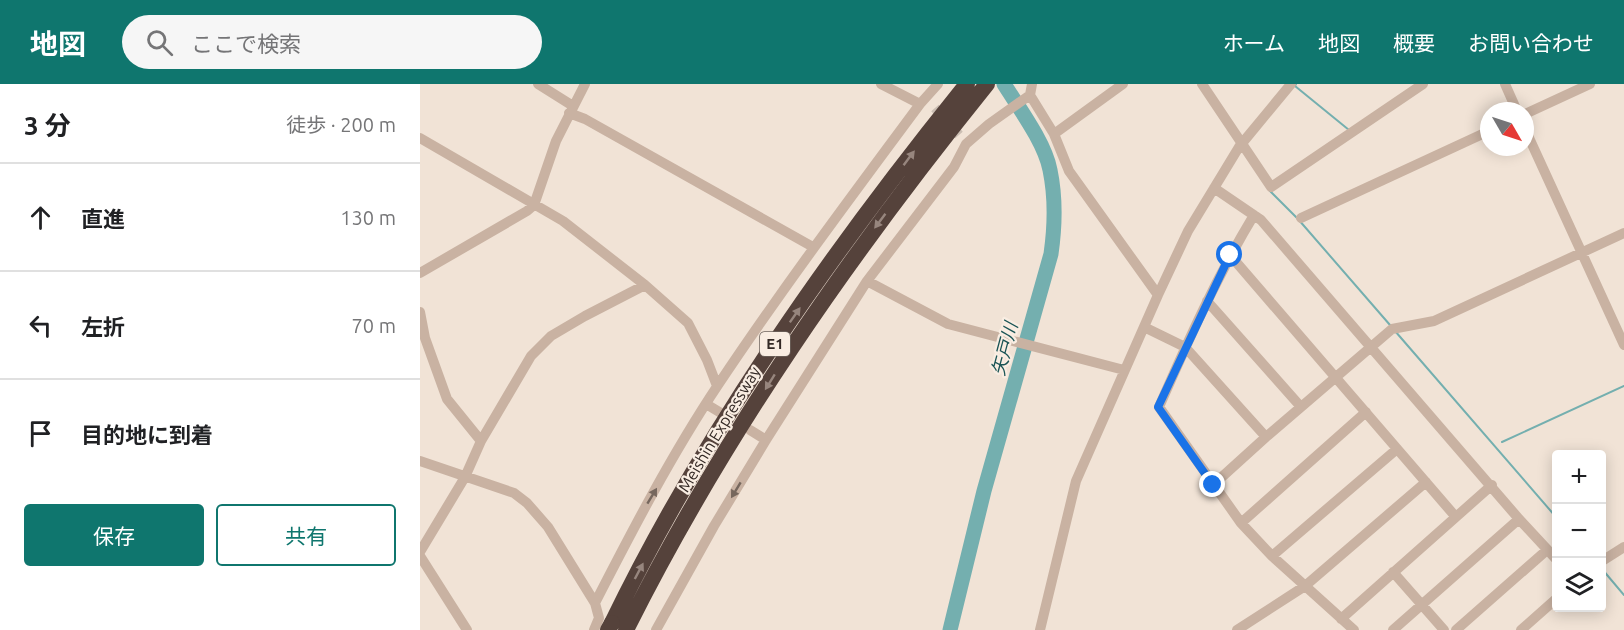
<!DOCTYPE html>
<html lang="ja">
<meta charset="utf-8">
<style>
:root{--surface:#fff;--page:#f6f6f6;--text:#202124;--muted:#757577;--line:#e0e0e0;--accent:#0f766e}
body{margin:0;font-family:Ubuntu,"Noto Sans JP",sans-serif;background:var(--page);color:var(--text)}
.controls{position:absolute;right:18px;bottom:18px;display:grid;overflow:hidden;border-radius:6px;box-shadow:0 3px 15px #0003}
.controls button{width:54px;height:54px;display:grid;place-items:center;padding:0;border:0;border-bottom:2px solid var(--line);background:var(--surface);color:var(--text);font:30px sans-serif}
.compass{position:absolute;left:1060px;top:18px;width:54px;height:54px;border-radius:50%;background:var(--surface);box-shadow:0 3px 15px #0003;rotate:129deg}
.stop{position:absolute;width:18px;height:18px;margin:-14px;border:4px solid #1a73e8;border-radius:50%;background:#fff}
.stop.end{background:#1a73e8;border-color:#fff;box-shadow:0 2px 6px #0008}
.list{margin:0;padding:0;list-style:none}
h2{display:flex;justify-content:space-between;align-items:center;height:78px;margin:0;padding:0 24px;font-size:26px}
h2 small{font-size:20px;font-weight:400;color:var(--muted)}
.list li{display:grid;grid-template-columns:39px 1fr auto;gap:18px;align-items:center;box-sizing:border-box;height:108px;padding:0 24px;border-top:2px solid var(--line)}
.list b{display:block;font-size:22px;white-space:nowrap}
.list em{font-size:20px;font-style:normal;color:var(--muted)}
.actions{display:flex;gap:12px;padding:18px 24px}
.actions a{flex:1;padding:14px 0;border:2px solid var(--accent);border-radius:6px;text-align:center;font-size:21px;color:var(--accent)}
.actions .main{background:var(--accent);color:#fff}
.icon{flex:none;width:33px;height:33px;fill:none;stroke:currentColor;stroke-width:2;stroke-linecap:round;stroke-linejoin:round}
.map{position:relative;flex:none;width:1204px;height:546px;overflow:hidden}
header{display:flex;align-items:center;gap:36px;box-sizing:border-box;height:84px;padding:0 30px;background:var(--accent);color:#fff}
header strong{font-size:28px}
nav{display:flex;gap:33px;margin-inline-start:auto;font-size:21px}
.search{width:420px;height:54px;background:var(--page);display:flex;align-items:center;gap:15px;box-sizing:border-box;padding:0 21px;border-radius:33px;color:var(--muted);font-size:22px}
main{display:flex}
aside{flex:1;background:var(--surface)}
.map>svg:first-child{display:block}
.lines{fill:none;stroke-linecap:round;stroke-linejoin:round}
.stream{stroke:#74afaf;stroke-width:2}
.river{stroke:#74afaf;stroke-width:15}
.minor-tunnel{stroke:#cbbeb3;stroke-width:10;stroke-dasharray:10 5;stroke-linecap:butt}
.minor{stroke:#c9b2a2;stroke-width:10}
.highway{stroke:#55423b;stroke-width:16}
.highway-bridge{stroke:#55423b;stroke-width:16}
.oneway{fill:#97867e}
.oneway2{fill:#76675d}
.route{stroke:#1a73e8;stroke-width:8}
.labels{text-anchor:middle;stroke-width:4.5;stroke-linejoin:round;paint-order:stroke}
.shield{fill:#f9ede2;stroke:#6e645e;stroke-width:1.5}
.shield-label{font-size:15px;font-weight:bold;fill:#332925}
.street-label{font-size:16px;fill:#332925;stroke:#f9ede2}
.water-label{font-size:18px;font-style:italic;fill:#1a5455;stroke:#f9ede2}
</style>
<header>
<strong>地図</strong>
<div class="search"><svg class="icon" aria-label="search" viewBox="0 0 24 24"><circle cx="10" cy="10" r="6"/><path d="M15 15l6 6"/></svg>ここで検索</div>
<nav><a>ホーム</a><a>地図</a><a>概要</a><a>お問い合わせ</a></nav>
</header>
<main>
<aside>
<h2>3 分<small>徒歩 · 200 m</small></h2>
<ul class="list">
<li><svg class="icon" aria-label="ahead" viewBox="0 0 24 24"><path d="M12 20V5M6 11l6-6 6 6"/></svg><div><b>直進</b></div><em>130 m</em></li>
<li><svg class="icon" aria-label="left" viewBox="0 0 24 24"><path d="M17 20v-9H6M10 6l-5 5 5 5"/></svg><div><b>左折</b></div><em>70 m</em></li>
<li><svg class="icon" aria-label="arrive" viewBox="0 0 24 24"><path d="M6 21V4h12l-3 4 3 4H6"/></svg><div><b>目的地に到着</b></div></li>
</ul>
<div class="actions"><a class="main">保存</a><a>共有</a></div>
</aside>
<div class="map">
<svg width="1204" height="546" viewBox="0 0 1204 546">
<rect width="100%" height="100%" fill="#f1e3d6"/>
<g class="lines">
<path class="stream" d="M 876,0 L 875,2 L 929,46
M 850,107 L 878,135 L 970,241
M 975,247 L 1136,433
M 1082,358 L 1204,302
M 1182,485 L 1204,511"/>
<path class="river" d="M 530,546 L 564,407 L 631,170 C 635,142 636,115 630,86 C 625,59 599,24 584,0"/>
<path class="minor-tunnel" d="M 515,24 L 539,51"/>
<path class="minor" d="M 118,0 L 153,22
M 461,0 L 500,20
M 612,0 L 610,11 L 634,50 L 649,87 L 738,211
M 782,0 L 851,103 L 1003,0
M 1085,0 L 1097,27
M 149,29 L 165,35 L 393,163
M 1105,30 L 1170,0
M 1105,45 L 1204,261
M 634,50 L 703,0
M 0,54 L 143,137 L 225,201 L 268,239 L 287,276 L 297,302
M 794,104 L 841,136 L 1099,435 L 1136,475
M 834,131 C 797,192 768,257 739,323 L 821,439 L 852,472 L 934,546
M 881,134 L 1069,47
M 810,171 L 1035,432
M 0,189 L 107,127 L 114,121 L 136,57 L 165,0
M 447,197 L 528,240 L 704,286
M 787,217 L 881,323
M 0,228 L 5,254 L 27,315 L 61,357
M 724,243 L 765,263 L 846,353
M 286,320 L 301,329
M 330,346 L 346,356
M 0,377 L 94,409 L 107,419 L 128,443 L 175,519 L 179,534 L 174,546
M 793,401 L 846,353 L 972,245 L 1014,237 L 1204,149
M 821,439 L 946,328
M 0,468 L 45,393 L 61,357 L 111,272 L 131,252 L 165,232 L 225,201
M 0,472 L 47,546
M 852,472 L 977,365
M 1182,477 L 1204,463
M 973,488 L 1024,546
M 175,519 C 213,445 252,370 298,301 C 362,205 431,113 500,20 L 518,0
M 921,535 L 1072,401
M 236,546 L 294,442 L 346,356 L 447,197 L 534,83 L 546,60 L 569,40 L 610,11
M 620,546 L 656,397 L 738,211 L 768,147 L 819,63 L 871,0
M 817,546 L 885,502 L 1006,398
M 973,546 L 1099,435
M 1036,546 L 1127,466
M 1101,546 L 1136,515"/>
<path class="highway" d="M 192,539 C 285,347 413,166 547,0
M 206,546 C 304,350 430,170 567,0"/>
<path class="highway-bridge" d="M 188,546 L 192,539"/>
</g>
<defs><path id="oneway-solid" d="M-6-.8H1V-3.2L6.5 0L1 3.2V.8H-6Z" transform="scale(1.5)"/></defs>
<g class="oneway">
<use href="#oneway-solid" transform="translate(489 74) rotate(-53)"/>
<use href="#oneway-solid" transform="translate(460 137) rotate(127)"/>
<use href="#oneway-solid" transform="translate(375 231) rotate(-55)"/>
<use href="#oneway-solid" transform="translate(350 298) rotate(122)"/>
<use href="#oneway-solid" transform="translate(219 487) rotate(-62)"/>
</g>
<g class="oneway2">
<use href="#oneway-solid" transform="translate(316 406) rotate(121)"/>
<use href="#oneway-solid" transform="translate(232 412) rotate(-59)"/>
</g>
<g class="lines">
<path class="route" d="M 793,401 L 738,323 L 810,171"/>
</g>
<g class="labels">
<rect class="shield" x="340" y="248" width="30" height="24" rx="4.5"/>
<g class="shield-label">
<text x="355" y="265">E1</text>
</g>
<g class="street-label">
<text transform="translate(299 345) rotate(-59)" y="6">Meishin Expressway</text>
</g>
<g class="water-label">
<text transform="translate(585 265) rotate(-75)" y="6">矢戸川</text>
</g>
</g>
</svg>
<div class="controls">
<button>+</button>
<button>−</button>
<button><svg class="icon" aria-label="layers" viewBox="0 0 24 24"><path d="M12 4l9 5-9 5-9-5zM3 14l9 5 9-5"/></svg></button>
</div>
<svg class="compass" viewBox="-18 -18 36 36"><path d="M0-13l5 13h-10z" fill="#e53935"/><path d="M0 13l5-13h-10z" fill="#757577"/></svg>
<div class="stop" style="left:810px;top:171px"></div>
<div class="stop end" style="left:793px;top:401px"></div>
</div>
</main>
